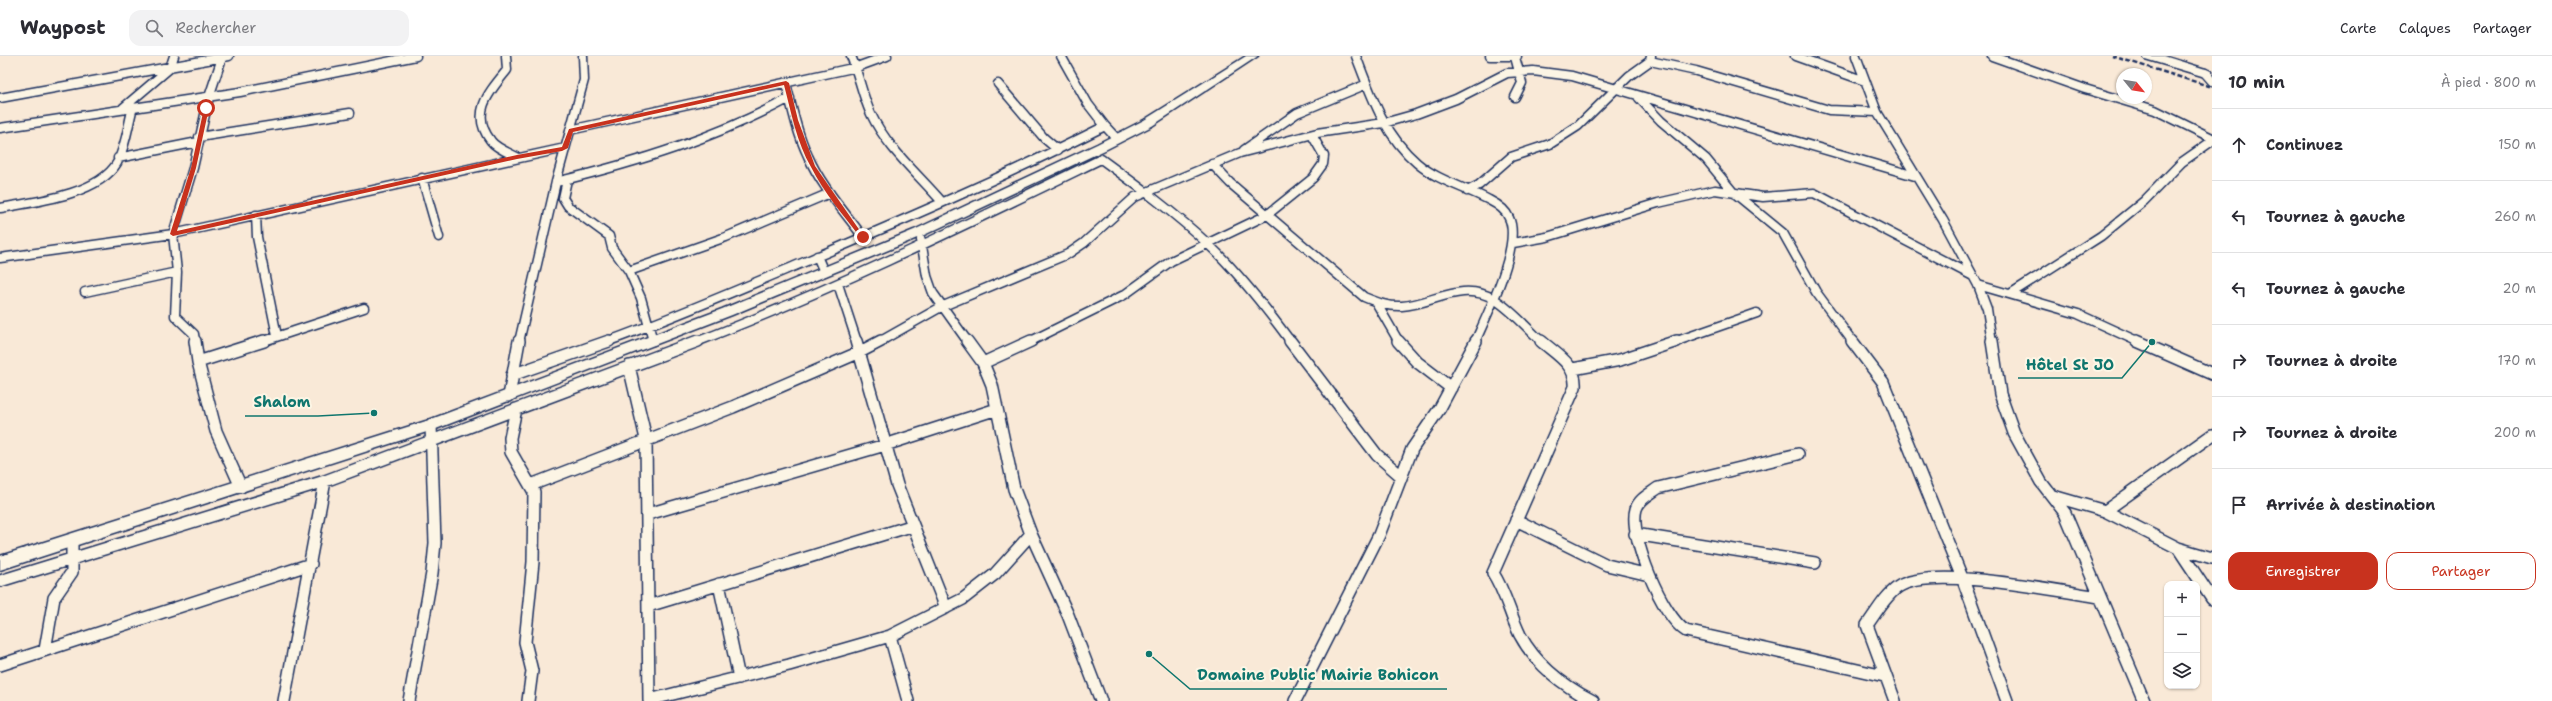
<!DOCTYPE html>
<html lang="fr">
<meta charset="utf-8">
<style>
:root{--surface:#fff;--page:#f2f2f3;--text:#2b2b33;--muted:#7c7c81;--line:#e1e1e2;--accent:#c8321e}
body{margin:0;font-family:"Shantell Sans",sans-serif;background:var(--page);color:var(--text)}
.controls{position:absolute;right:12px;bottom:12px;display:grid;overflow:hidden;border-radius:8px;box-shadow:0 1px 3px #0004}
.controls button{width:36px;height:36px;display:grid;place-items:center;padding:0;border:0;border-bottom:1px solid var(--line);background:var(--surface);color:var(--text);font:20px sans-serif}
.compass{position:absolute;left:2116px;top:12px;width:36px;height:36px;border-radius:50%;background:var(--surface);box-shadow:0 1px 3px #0004;rotate:120deg}
.stop{position:absolute;width:12px;height:12px;margin:-9px;border:3px solid #c8321e;border-radius:50%;background:#fff}
.stop.end{background:#c8321e;border-color:#fff;box-shadow:0 1px 4px #0008}
.list{margin:0;padding:0;list-style:none}
h2{display:flex;justify-content:space-between;align-items:center;height:52px;margin:0;padding:0 16px;font-size:17px}
h2 small{font-size:13px;font-weight:400;color:var(--muted)}
.list li{display:grid;grid-template-columns:26px 1fr auto;gap:12px;align-items:center;box-sizing:border-box;height:72px;padding:0 16px;border-top:1px solid var(--line)}
.list b{display:block;font-size:15px;white-space:nowrap}
.list em{font-size:13px;font-style:normal;color:var(--muted)}
.actions{display:flex;gap:8px;padding:12px 16px}
.actions a{flex:1;padding:9px 0;border:1px solid var(--accent);border-radius:12px;text-align:center;font-size:14px;color:var(--accent)}
.actions .main{background:var(--accent);color:#fff}
.icon{flex:none;width:22px;height:22px;fill:none;stroke:currentColor;stroke-width:2;stroke-linecap:round;stroke-linejoin:round}
.map{position:relative;flex:none;width:2212px;height:645px;overflow:hidden}
header{display:flex;align-items:center;gap:24px;box-sizing:border-box;height:56px;padding:0 20px;background:var(--surface);border-bottom:1px solid var(--line)}
header strong{font-size:19px}
nav{display:flex;gap:22px;margin-inline-start:auto;font-size:14px}
.search{width:280px;height:36px;background:var(--page);display:flex;align-items:center;gap:10px;box-sizing:border-box;padding:0 14px;border-radius:12px;color:var(--muted);font-size:15px}
main{display:flex}
aside{flex:1;background:var(--surface)}
.map>svg:first-child{display:block}
.lines{fill:none;stroke-linecap:round;stroke-linejoin:round}
.minor-far1-casing{stroke:#1b2f5e;stroke-width:11}
.minor-casing{stroke:#1b2f5e;stroke-width:14}
.secondary-casing{stroke:#1b2f5e;stroke-width:3}
.trunk-casing{stroke:#1b2f5e;stroke-width:3}
.minor-far1{stroke:#fcf5e5;stroke-width:8}
.minor{stroke:#fcf5e5;stroke-width:11}
.secondary{fill:#fcf5e5;fill-rule:evenodd}
.trunk{fill:#fcf5e5;fill-rule:evenodd}
.rail{stroke:#1b2f5e;stroke-width:2.5;stroke-dasharray:5 2.5;stroke-linecap:butt}
.route{fill:#c8321e}
.leader{fill:none;stroke:#0f766e;stroke-width:1.5}
.callout-dot{fill:#0f766e;stroke:#fcf5e5;stroke-width:1.5}
.callout-label{font-size:15px;text-anchor:middle;font-weight:bold;fill:#0f766e;stroke:#fcf5e5;stroke-width:4;stroke-linejoin:round;paint-order:stroke}
</style>
<header>
<strong>Waypost</strong>
<div class="search"><svg class="icon" aria-label="search" viewBox="0 0 24 24"><circle cx="10" cy="10" r="6"/><path d="M15 15l6 6"/></svg>Rechercher</div>
<nav><a>Carte</a><a>Calques</a><a>Partager</a></nav>
</header>
<main>
<div class="map">
<svg width="2212" height="645" viewBox="0 0 2212 645">
<rect width="100%" height="100%" fill="#f9e9d7"/>
<filter id="ink" filterUnits="userSpaceOnUse"><feTurbulence type="fractalNoise" baseFrequency=".025" numOctaves="2"/><feDisplacementMap in="SourceGraphic" scale="8" xChannelSelector="R" yChannelSelector="G"/><feConvolveMatrix kernelMatrix="1 2 1 2 8 2 1 2 1" color-interpolation-filters="sRGB"/></filter>
<g filter="url(#ink)">
<g class="lines">
<g class="minor-far1-casing">
<path id="minor-far1" d="M 506,0 L 507,14 C 490,35 469,57 491,85 C 496,92 509,97 517,101
M 851,0 C 859,19 862,39 871,58 C 887,92 918,118 942,146
M 1356,0 C 1371,39 1384,79 1417,107 C 1438,125 1465,131 1489,144 C 1497,148 1506,154 1509,162 C 1522,189 1487,259 1475,286
M 1490,0 L 1517,0
M 1795,0 L 1865,25
M 1856,0 L 1877,56 L 1943,164 L 1978,229 L 1987,253 L 1992,286
M 1992,0 L 2085,33 L 2155,54 L 2212,82
M 1515,1 L 1522,27 L 1515,41
M 1650,5 L 1696,15 L 1829,54 L 1877,56
M 2205,17 L 2212,25
M 786,27 C 792,52 797,77 808,100 C 821,130 844,155 863,181
M 998,28 L 1044,82 L 1058,94
M 0,42 L 229,0
M 1639,42 L 1661,65 L 1706,103 L 1733,136 L 1783,177 L 1816,236 L 1853,286
M 123,52 L 170,12 L 174,0
M 1105,70 L 1117,83
M 0,72 L 240,36 L 416,0
M 570,74 L 857,11 L 887,0
M 199,81 L 350,57
M 1244,94 L 1297,57 L 1367,28
M 118,102 L 198,86
M 1212,108 L 1230,127 L 1364,241 C 1376,246 1388,251 1402,250 C 1433,248 1462,224 1494,243 C 1511,253 1527,272 1542,286
M 422,122 L 439,181
M 567,124 L 563,142 L 568,150 L 609,180 L 612,192 L 629,215 L 641,242 L 653,285
M 556,126 C 638,106 716,82 790,42
M 1467,135 L 1479,129 L 1511,101 L 1550,88 L 1578,70 L 1629,20 L 1650,5 L 1651,0
M 0,152 C 34,146 98,139 117,107 C 126,90 128,69 133,51
M 256,159 L 257,181 L 277,280
M 921,184 L 927,220 L 933,237 L 968,286
M 1513,187 L 1547,181 L 1658,147 L 1715,134 L 1763,141 L 1814,137 L 1973,220
M 817,200 L 824,216
M 0,202 L 173,178 L 565,92
M 629,215 L 726,181 L 830,137
M 838,228 L 857,286
M 1978,229 L 2078,258 L 2139,286
M 85,236 L 177,216
M 2010,238 L 2101,180 L 2144,145 L 2182,106 L 2212,85
M 1377,248 L 1399,286
M 195,286 L 194,278 L 175,260 L 177,216 L 173,178 L 193,112 L 209,41 L 222,2
M 261,286 L 364,252
M 519,286 L 556,126 L 584,24 L 583,0
M 606,286 C 673,262 737,234 802,207 C 904,164 1006,120 1105,70 L 1088,48 L 1061,0
M 696,286 C 835,233 967,168 1101,103 C 1138,130 1175,157 1208,188 C 1239,217 1266,252 1291,286
M 879,286 L 941,251 L 1068,198 L 1084,187 L 1135,141 L 1240,97 L 1317,77 L 1384,67 L 1416,58 L 1456,43 L 1507,17 L 1533,15 L 1572,20 L 1915,120
M 1029,286 L 1124,239 L 1171,205 L 1267,159 L 1313,122 L 1323,108 L 1324,100 L 1312,79
M 1674,286 L 1757,257"/>
</g>
<g class="minor-casing">
<path id="minor" d="M 195,285 L 198,306 L 216,375 L 241,431
M 856,285 L 897,429 L 946,552
M 967,285 L 983,307 L 992,329 L 1014,433 L 1031,478 L 1068,559 L 1101,645
M 1290,285 L 1377,399 L 1401,420
M 1398,285 L 1417,306 L 1451,332
M 1541,285 C 1556,298 1577,309 1575,331 L 1493,517 C 1506,537 1510,559 1520,579 C 1536,609 1564,630 1593,645
M 1852,285 L 1883,326 L 1963,524 L 2007,645
M 1992,285 L 2000,338 L 2014,377 L 2041,426 L 2065,457 L 2144,645
M 2137,285 L 2212,318
M 198,306 L 264,285
M 983,307 L 1031,285
M 629,310 L 646,383 L 649,645
M 1573,313 L 1620,304 L 1677,285
M 512,319 L 609,285
M 509,340 L 519,285
M 516,353 L 510,382 L 511,396 L 534,436 L 533,506 L 525,586 L 532,615 L 528,645
M 1798,398 L 1658,432 C 1650,438 1639,443 1636,453 C 1628,479 1663,562 1686,575 L 1884,620
M 531,429 L 733,351 L 860,296 L 881,285
M 2053,440 L 2105,455 L 2178,492 L 2212,502
M 2105,455 L 2212,379
M 648,458 L 885,389 L 997,353
M 1516,464 L 1607,509 L 1649,519
M 1635,478 L 1815,507
M 2178,492 L 2212,543
M 0,525 L 325,425 L 698,285
M 719,528 L 739,622
M 648,550 L 911,470
M 890,580 L 908,645
M 45,594 L 54,542 L 72,516 L 72,486
M 0,609 L 311,508
M 649,644 L 789,609 L 890,580 L 963,543 L 995,518 L 1031,478
M 284,645 L 325,425
M 409,645 L 432,517 L 435,487 L 431,369
M 1295,645 L 1379,479 L 1412,393 L 1440,352 L 1476,285
M 1895,645 L 1867,569 C 1876,557 1885,540 1898,531 C 1931,509 2057,535 2099,541"/>
</g>
<g class="secondary-casing">
<path id="secondary" d="M 1246,0 L 1258,0 L 1152,70 L 1105,94 L 922,180 L 732,259 L 436,373 L 0,514 L 0,500 L 426,365 L 722,253 L 914,174 L 1097,88 L 1144,64 Z"/>
</g>
<g class="trunk-casing">
<path id="trunk" d="M 2143,0 L 2164,0 L 2212,15 L 2212,23 L 2145,3 Z"/>
</g>
<use href="#minor-far1" class="minor-far1"/>
<use href="#minor" class="minor"/>
<use href="#secondary" class="secondary"/>
<use href="#trunk" class="trunk"/>
<path class="rail" d="M 2112,0 L 2212,31"/>
</g>
</g>
<path class="route" d="M 786,25 L 789,27 L 798,64 L 815,110 L 865,182 L 861,182 C 843,159 824,137 811,111 C 797,87 791,56 784,29 L 573,76 L 568,92 L 562,95 L 517,103 L 173,180 L 170,178 L 191,112 L 204,52 L 206,50 L 209,52 L 196,112 L 177,175 L 517,99 L 562,91 L 569,73 Z"/>
<path class="leader" d="M2152 286L2122 322H2018M374 357L318 360H245M1149 598L1190 633H1447"/>
<g class="callout-dot">
<circle cx="2152" cy="286" r="4"/>
<circle cx="374" cy="357" r="4"/>
<circle cx="1149" cy="598" r="4"/>
</g>
<g class="callout-label">
<text x="2070" y="314">Hôtel St JO</text>
<text x="282" y="351">Shalom</text>
<text x="1318" y="624">Domaine Public Mairie Bohicon</text>
</g>
</svg>
<div class="controls">
<button>+</button>
<button>−</button>
<button><svg class="icon" aria-label="layers" viewBox="0 0 24 24"><path d="M12 4l9 5-9 5-9-5zM3 14l9 5 9-5"/></svg></button>
</div>
<svg class="compass" viewBox="-18 -18 36 36"><path d="M0-13l5 13h-10z" fill="#e53935"/><path d="M0 13l5-13h-10z" fill="#7c7c81"/></svg>
<div class="stop" style="left:206px;top:52px"></div>
<div class="stop end" style="left:863px;top:181px"></div>
</div>
<aside>
<h2>10 min<small>À pied · 800 m</small></h2>
<ul class="list">
<li><svg class="icon" aria-label="ahead" viewBox="0 0 24 24"><path d="M12 20V5M6 11l6-6 6 6"/></svg><div><b>Continuez</b></div><em>150 m</em></li>
<li><svg class="icon" aria-label="left" viewBox="0 0 24 24"><path d="M17 20v-9H6M10 6l-5 5 5 5"/></svg><div><b>Tournez à gauche</b></div><em>260 m</em></li>
<li><svg class="icon" aria-label="left" viewBox="0 0 24 24"><path d="M17 20v-9H6M10 6l-5 5 5 5"/></svg><div><b>Tournez à gauche</b></div><em>20 m</em></li>
<li><svg class="icon" aria-label="right" viewBox="0 0 24 24"><path d="M7 20v-9h11M14 6l5 5-5 5"/></svg><div><b>Tournez à droite</b></div><em>170 m</em></li>
<li><svg class="icon" aria-label="right" viewBox="0 0 24 24"><path d="M7 20v-9h11M14 6l5 5-5 5"/></svg><div><b>Tournez à droite</b></div><em>200 m</em></li>
<li><svg class="icon" aria-label="arrive" viewBox="0 0 24 24"><path d="M6 21V4h12l-3 4 3 4H6"/></svg><div><b>Arrivée à destination</b></div></li>
</ul>
<div class="actions"><a class="main">Enregistrer</a><a>Partager</a></div>
</aside>
</main>
